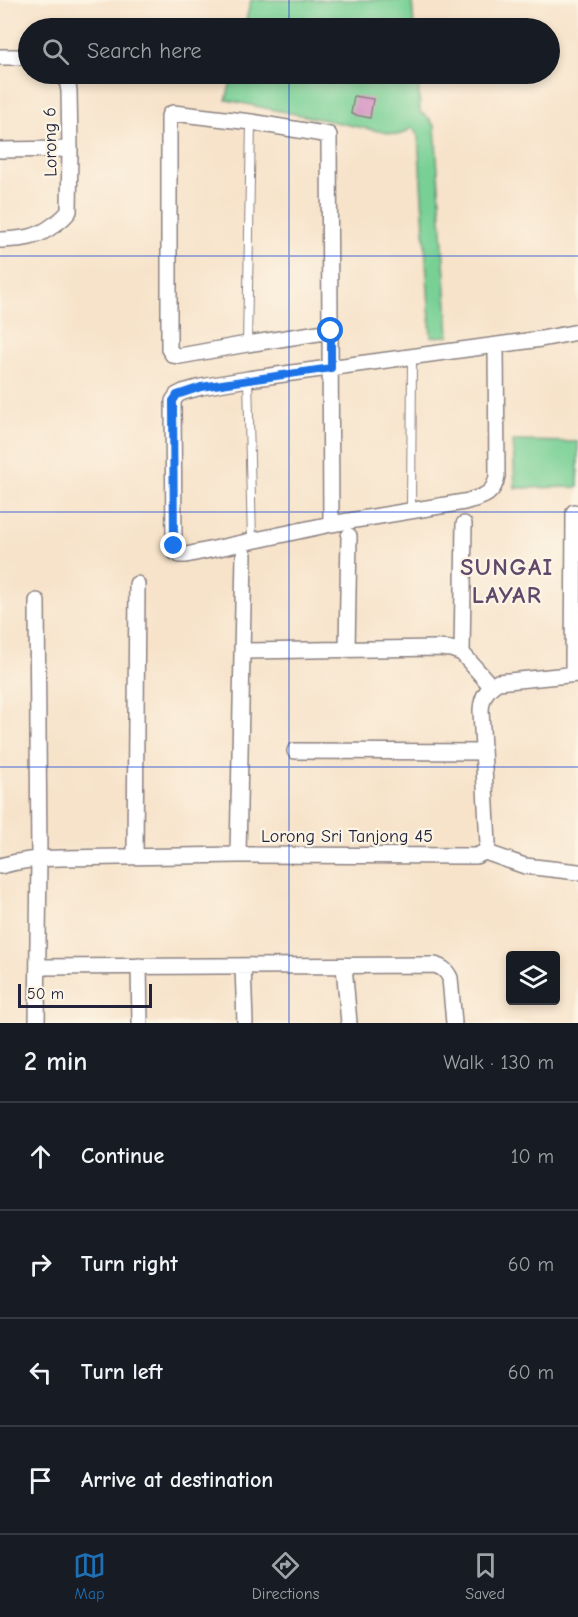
<!DOCTYPE html>
<meta charset="utf-8">
<style>
:root{--surface:#171b24;--page:#242831;--text:#f1f3f6;--muted:#9ea1a6;--line:#363941;--accent:#1f6fb2}
body{margin:0;font-family:"Comic Neue",sans-serif;background:var(--page);color:var(--text)}
.controls{position:absolute;right:18px;bottom:18px;display:grid;overflow:hidden;border-radius:6px;box-shadow:0 3px 9px #0003}
.controls button{width:54px;height:54px;display:grid;place-items:center;padding:0;border:0;border-bottom:2px solid var(--line);background:var(--surface);color:var(--text);font:30px sans-serif}
.scale{position:absolute;left:18px;bottom:15px;width:134px;box-sizing:border-box;padding-left:6px;border:3px solid #22223b;border-top:0;font-size:16px;line-height:21px;white-space:nowrap;color:#22223b;-webkit-text-stroke:4px #fcf5e5;paint-order:stroke}
.stop{position:absolute;width:18px;height:18px;margin:-14px;border:4px solid #1a73e8;border-radius:50%;background:#fff}
.stop.end{background:#1a73e8;border-color:#fff;box-shadow:0 2px 6px #0008}
.list{margin:0;padding:0;list-style:none}
h2{display:flex;justify-content:space-between;align-items:center;height:78px;margin:0;padding:0 24px;font-size:26px}
h2 small{font-size:20px;font-weight:400;color:var(--muted)}
.list li{display:grid;grid-template-columns:39px 1fr auto;gap:18px;align-items:center;box-sizing:border-box;height:108px;padding:0 24px;border-top:2px solid var(--line)}
.list b{display:block;font-size:22px;white-space:nowrap}
.list em{font-size:20px;font-style:normal;color:var(--muted)}
.icon{flex:none;width:33px;height:33px;fill:none;stroke:currentColor;stroke-width:2;stroke-linecap:round;stroke-linejoin:round}
.map{position:relative;flex:none;width:578px;height:1023px;overflow:hidden}
.search{position:absolute;background:var(--surface);box-shadow:0 3px 9px #0003;left:18px;right:18px;top:18px;height:66px;display:flex;align-items:center;gap:15px;box-sizing:border-box;padding:0 21px;border-radius:33px;color:var(--muted);font-size:22px}
.sheet{height:510px;background:var(--surface)}
nav{display:flex;justify-content:space-around;align-items:center;box-sizing:border-box;height:84px;border-top:2px solid var(--line);background:var(--surface);font-size:16px;color:var(--muted)}
nav a{display:grid;justify-items:center;gap:3px}
nav .on{color:var(--accent)}
.map>svg:first-child{display:block}
.green{fill:#78d095;stroke:#4d7968;stroke-width:1.5}
.building{fill:#d490c3}
.lines{fill:none;stroke-linecap:round;stroke-linejoin:round}
.lane-casing{stroke:#8c8282;stroke-width:10}
.street-casing{stroke:#8c8282;stroke-width:18}
.lane{stroke:#fff;stroke-width:8}
.street{stroke:#fff;stroke-width:15}
.route{stroke:#1a73e8;stroke-width:8}
.grid{fill:none;stroke:#1d4ed8;stroke-width:1.5;stroke-opacity:0.55}
.labels{text-anchor:middle;stroke-width:4.5;stroke-linejoin:round;paint-order:stroke}
.street-label{font-size:18px;fill:#22223b;stroke:#fcf5e5}
.district-label{font-size:24px;font-weight:bold;letter-spacing:1.5px;fill:#60486b;stroke:#fcf5e5}
</style>
<div class="map">
<svg width="578" height="1023" viewBox="0 0 578 1023">
<rect width="100%" height="100%" fill="#fcf5e5"/>
<filter id="ink" filterUnits="userSpaceOnUse"><feTurbulence type="fractalNoise" baseFrequency=".0167" numOctaves="2"/><feDisplacementMap in="SourceGraphic" scale="12" xChannelSelector="R" yChannelSelector="G"/><feConvolveMatrix kernelMatrix="1 2 1 2 8 2 1 2 1" color-interpolation-filters="sRGB"/></filter>
<filter id="wash" filterUnits="userSpaceOnUse"><feTurbulence type="fractalNoise" baseFrequency=".008" numOctaves="4" result="noise"/><feDisplacementMap in="SourceGraphic" scale="24" xChannelSelector="R" yChannelSelector="G"/><feGaussianBlur stdDeviation="1.35" result="paint"/><feColorMatrix in="noise" values="0 0 0 0 0 0 0 0 0 0 0 0 0 0 0 0 0 1.4 0 .05"/><feComposite in="paint" operator="in"/></filter>
<g filter="url(#wash)">
<rect width="100%" height="100%" fill="#f7e3ca"/>
<path class="green" d="M 251,0 L 412,0 L 414,28 L 244,28 Z
M 233,74 L 418,74 L 420,112 L 429,118 L 435,127 L 449,336 L 431,337 L 418,136 L 412,127 L 406,132 L 398,135 L 226,100 Z
M 513,441 L 578,442 L 578,487 L 515,488 Z"/>
<g id="blocks">
<path class="building" d="M 354,96 L 373,99 L 370,118 L 351,114 Z"/>
</g>
</g>
<g filter="url(#ink)">
<use href="#blocks" fill-opacity="0" stroke="#8c8282" stroke-width="1.5"/>
<g class="lines">
<g class="lane-casing">
<path id="lane" d="M 247,344 L 251,122
M 248,379 L 252,541
M 411,511 L 412,357"/>
</g>
<g class="street-casing">
<path id="street" d="M 0,57 L 28,57
M 0,150 L 70,149
M 0,240 C 23,239 36,239 55,224 C 61,220 65,217 69,211 L 70,149 L 69,91 L 66,74
M 331,331 L 247,344 L 180,356 L 173,355 L 169,349 L 169,116 L 170,114 L 173,113 L 251,122 L 329,135 L 331,524
M 496,346 L 497,476 C 494,496 481,497 464,502 L 331,524 L 186,555 L 180,555 L 175,552 L 174,546 L 173,401 L 177,395 L 183,392 L 201,387 L 248,379 L 541,339 L 578,332
M 37,601 L 39,858 L 37,1023
M 347,649 L 349,536
M 243,651 L 438,648 L 451,649 L 462,653 L 491,686
M 462,653 L 464,524
M 573,674 L 574,512
M 295,751 L 483,752
M 485,852 L 525,866 L 578,872
M 238,855 L 244,555
M 135,856 L 137,584
M 0,866 C 21,860 41,858 62,858 L 238,855 L 476,856 L 485,852 L 488,844 L 481,710 C 482,696 487,689 498,682 L 578,674
M 139,966 L 140,1023
M 243,966 L 245,1023
M 344,966 L 349,1023
M 38,967 L 435,965 C 443,968 446,970 450,978 L 454,1023"/>
</g>
<use href="#lane" class="lane"/>
<use href="#street" class="street"/>
</g>
</g>
<g class="lines" filter="url(#ink)">
<path class="route" d="M 174,546 L 173,401 L 177,395 L 201,387 L 331,368 L 331,331"/>
</g>
<path class="grid" d="M 289,0 L 289,28M 289,74 L 289,1023M 0,256 L 578,256M 0,512 L 578,512M 0,767 L 578,767"/>
<g class="labels">
<g class="street-label">
<text transform="translate(50 142) rotate(-91)" y="6">Lorong 6</text>
<text x="347" y="842">Lorong Sri Tanjong 45</text>
</g>
<g class="district-label">
<text x="507" y="575">SUNGAI<tspan x="507" dy="28">LAYAR</tspan></text>
</g>
</g>
</svg>
<div class="controls">
<button><svg class="icon" aria-label="layers" viewBox="0 0 24 24"><path d="M12 4l9 5-9 5-9-5zM3 14l9 5 9-5"/></svg></button>
</div>
<div class="scale">50 m</div>
<div class="stop" style="left:331px;top:331px"></div>
<div class="stop end" style="left:174px;top:546px"></div>
<div class="search"><svg class="icon" aria-label="search" viewBox="0 0 24 24"><circle cx="10" cy="10" r="6"/><path d="M15 15l6 6"/></svg>Search here</div>
</div>
<section class="sheet">
<h2>2 min<small>Walk · 130 m</small></h2>
<ul class="list">
<li><svg class="icon" aria-label="ahead" viewBox="0 0 24 24"><path d="M12 20V5M6 11l6-6 6 6"/></svg><div><b>Continue</b></div><em>10 m</em></li>
<li><svg class="icon" aria-label="right" viewBox="0 0 24 24"><path d="M7 20v-9h11M14 6l5 5-5 5"/></svg><div><b>Turn right</b></div><em>60 m</em></li>
<li><svg class="icon" aria-label="left" viewBox="0 0 24 24"><path d="M17 20v-9H6M10 6l-5 5 5 5"/></svg><div><b>Turn left</b></div><em>60 m</em></li>
<li><svg class="icon" aria-label="arrive" viewBox="0 0 24 24"><path d="M6 21V4h12l-3 4 3 4H6"/></svg><div><b>Arrive at destination</b></div></li>
</ul>
</section>
<nav>
<a class="on"><svg class="icon" aria-label="map" viewBox="0 0 24 24"><path d="M3 6l6-2 6 2 6-2v14l-6 2-6-2-6 2zM9 4v14M15 6v14"/></svg>Map</a>
<a><svg class="icon" aria-label="directions" viewBox="0 0 24 24"><path d="M12 3l9 9-9 9-9-9zM9 14v-3h6M13 9l2 2-2 2"/></svg>Directions</a>
<a><svg class="icon" aria-label="saved" viewBox="0 0 24 24"><path d="M7 4h10v16l-5-4-5 4z"/></svg>Saved</a>
</nav>
